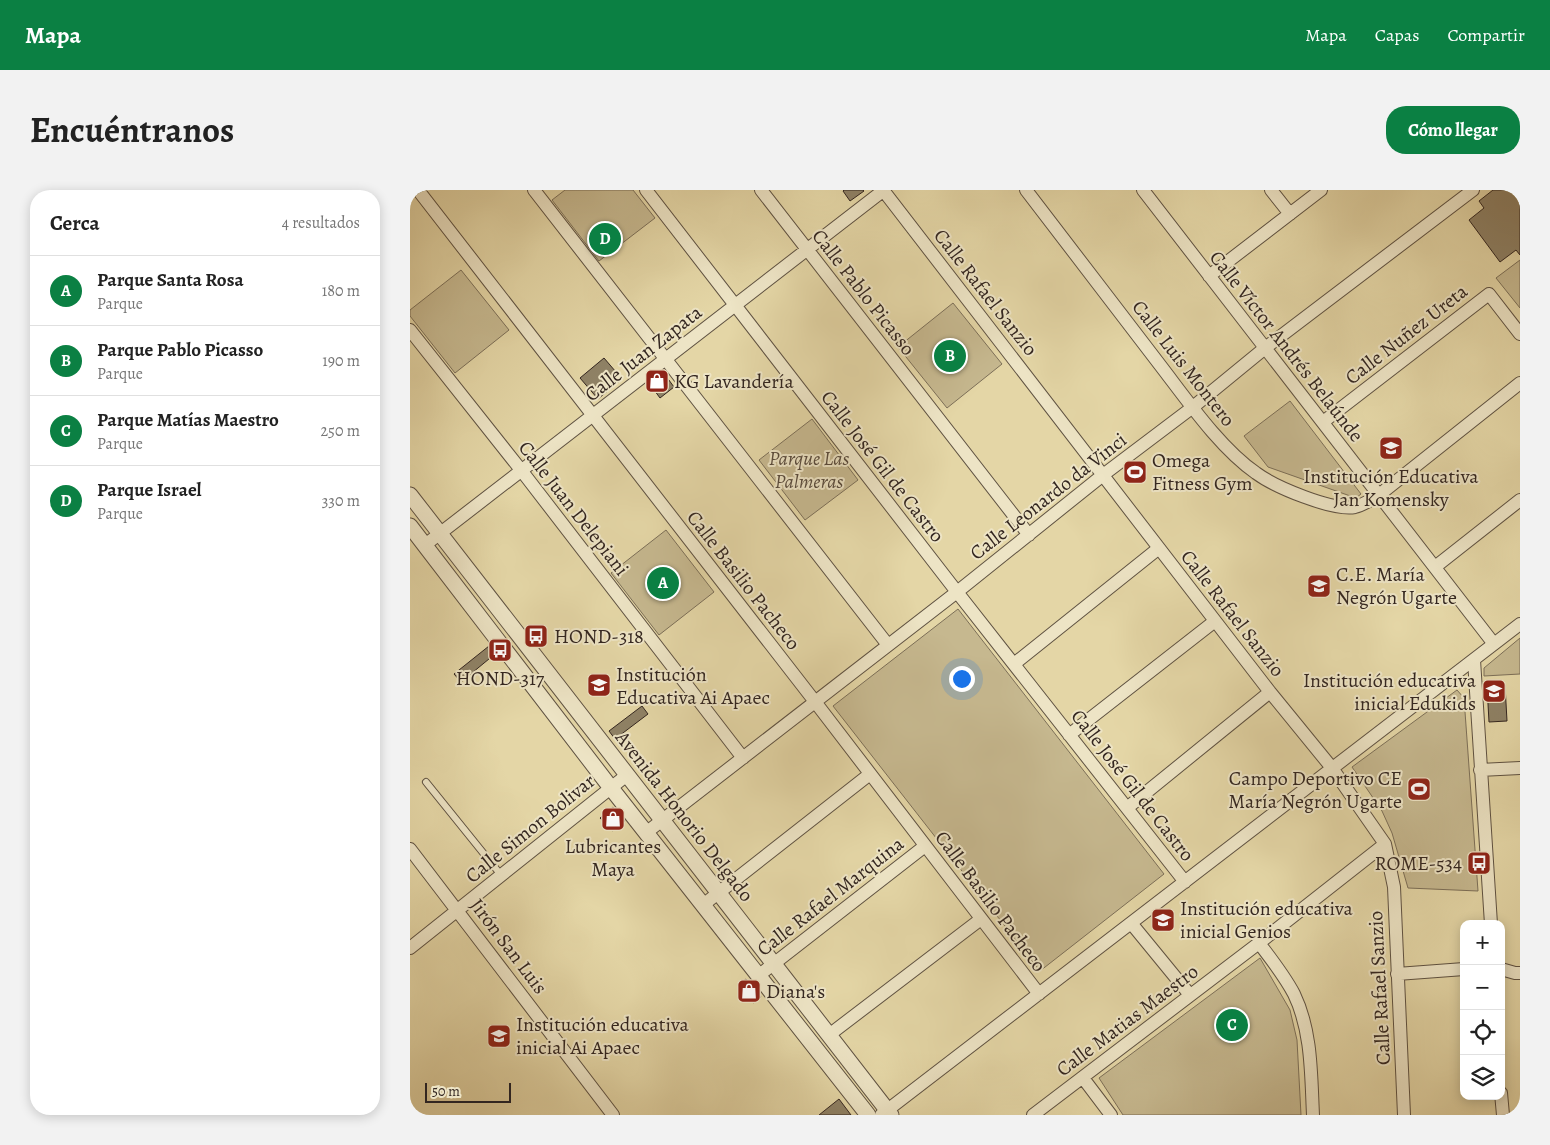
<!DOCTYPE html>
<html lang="es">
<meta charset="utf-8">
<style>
:root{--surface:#fff;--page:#f2f2f2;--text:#222;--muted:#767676;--line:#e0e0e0;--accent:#0b8043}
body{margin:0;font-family:Alegreya,serif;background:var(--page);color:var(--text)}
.controls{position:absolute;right:15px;bottom:15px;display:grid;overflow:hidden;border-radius:10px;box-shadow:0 2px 12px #0003}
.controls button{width:45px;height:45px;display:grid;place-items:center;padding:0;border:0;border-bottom:1px solid var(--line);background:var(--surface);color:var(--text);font:25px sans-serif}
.scale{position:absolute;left:15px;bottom:12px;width:86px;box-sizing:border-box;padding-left:5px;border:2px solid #332620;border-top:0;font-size:14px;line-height:18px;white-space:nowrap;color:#332620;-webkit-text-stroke:4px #ede4c5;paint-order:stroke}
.you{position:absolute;left:551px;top:488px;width:18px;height:18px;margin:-12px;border:4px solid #fff;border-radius:50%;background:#1a73e8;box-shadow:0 0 0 8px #1a73e833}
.badge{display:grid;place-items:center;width:32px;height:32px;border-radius:50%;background:var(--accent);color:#fff;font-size:16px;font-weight:700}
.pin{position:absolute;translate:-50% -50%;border:2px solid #fff;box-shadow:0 1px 5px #0006}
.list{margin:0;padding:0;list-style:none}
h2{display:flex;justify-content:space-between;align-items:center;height:65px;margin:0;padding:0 20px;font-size:21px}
h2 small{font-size:16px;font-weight:400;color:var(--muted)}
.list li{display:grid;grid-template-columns:32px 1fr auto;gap:15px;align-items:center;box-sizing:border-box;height:70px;padding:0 20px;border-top:1px solid var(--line)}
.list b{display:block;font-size:19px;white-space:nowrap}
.list p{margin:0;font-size:16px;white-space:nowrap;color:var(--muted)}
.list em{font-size:16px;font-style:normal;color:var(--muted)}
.icon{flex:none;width:28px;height:28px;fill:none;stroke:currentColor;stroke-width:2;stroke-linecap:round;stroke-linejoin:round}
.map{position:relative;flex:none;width:1110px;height:925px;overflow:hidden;border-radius:20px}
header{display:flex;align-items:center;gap:30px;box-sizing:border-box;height:70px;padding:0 25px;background:var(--accent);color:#fff}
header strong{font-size:24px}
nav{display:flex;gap:28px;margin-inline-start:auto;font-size:18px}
.intro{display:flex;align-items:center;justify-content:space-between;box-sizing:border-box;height:120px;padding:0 30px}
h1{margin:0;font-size:35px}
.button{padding:12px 22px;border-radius:20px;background:var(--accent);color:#fff;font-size:18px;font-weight:700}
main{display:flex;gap:30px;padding:0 30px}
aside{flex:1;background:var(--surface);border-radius:20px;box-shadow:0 2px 12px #0003}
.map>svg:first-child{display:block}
.green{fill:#c6b88f;stroke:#7c6f58}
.building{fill:#8f8266;stroke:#332620}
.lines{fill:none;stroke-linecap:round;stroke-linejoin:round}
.service-casing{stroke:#5f5242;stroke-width:8}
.minor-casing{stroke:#5f5242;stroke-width:14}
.tertiary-casing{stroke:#5f5242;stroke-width:17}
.service{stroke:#ede4c5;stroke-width:6}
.minor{stroke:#ede4c5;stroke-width:12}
.tertiary{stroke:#ede4c5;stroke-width:15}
.labels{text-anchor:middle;stroke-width:4;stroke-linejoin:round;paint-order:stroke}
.street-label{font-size:20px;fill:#332620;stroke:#ede4c5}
.poi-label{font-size:20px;fill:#332620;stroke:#ede4c5;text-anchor:start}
.park-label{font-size:20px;font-style:italic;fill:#584a3c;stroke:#ede4c5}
</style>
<header>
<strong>Mapa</strong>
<nav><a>Mapa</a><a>Capas</a><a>Compartir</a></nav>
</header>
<div class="intro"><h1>Encuéntranos</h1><a class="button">Cómo llegar</a></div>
<main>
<aside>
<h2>Cerca<small>4 resultados</small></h2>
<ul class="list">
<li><span class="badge">A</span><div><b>Parque Santa Rosa</b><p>Parque</p></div><em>180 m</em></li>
<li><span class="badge">B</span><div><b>Parque Pablo Picasso</b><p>Parque</p></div><em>190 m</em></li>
<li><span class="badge">C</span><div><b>Parque Matías Maestro</b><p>Parque</p></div><em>250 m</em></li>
<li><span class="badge">D</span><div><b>Parque Israel</b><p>Parque</p></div><em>330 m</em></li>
</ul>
</aside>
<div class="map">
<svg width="1110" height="925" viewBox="0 0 1110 925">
<rect width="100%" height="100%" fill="#e4d6a6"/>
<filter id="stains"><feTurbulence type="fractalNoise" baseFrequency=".004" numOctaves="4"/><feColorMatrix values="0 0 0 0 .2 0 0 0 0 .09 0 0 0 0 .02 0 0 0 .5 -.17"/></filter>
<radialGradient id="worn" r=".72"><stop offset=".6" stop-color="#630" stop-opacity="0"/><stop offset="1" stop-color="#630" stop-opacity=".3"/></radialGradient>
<path class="green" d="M 155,0 L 223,0 L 245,28 L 189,71 L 142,10 Z
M 1110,70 L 1110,118 L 1086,88 Z
M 51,80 L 99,140 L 45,183 L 0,126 L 0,120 Z
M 543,113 L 592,174 L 537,218 L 488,157 Z
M 880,211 L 951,304 L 946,308 L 858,277 L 834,246 Z
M 402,229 L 448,290 L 395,330 L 349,270 Z
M 256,340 L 304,402 L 249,445 L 201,383 Z
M 548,419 L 754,684 L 630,781 L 423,516 Z
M 1110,448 L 1110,484 L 1074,486 L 1074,478 Z
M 1047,500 L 1054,508 L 1068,701 L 998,698 L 982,643 L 972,621 L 942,577 Z
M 850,768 L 880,820 L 887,850 L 891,925 L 713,925 L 689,888 Z"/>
<path class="building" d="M 434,0 L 453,0 L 454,1 L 440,11 L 433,1 Z
M 1083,0 L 1110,0 L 1110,65 L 1106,60 L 1090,72 L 1059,30 L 1074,18 L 1069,11 Z
M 194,168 L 212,189 L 188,209 L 170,188 Z
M 253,182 L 264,197 L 250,208 L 239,193 Z
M 79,456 L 85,464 L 51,492 L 44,484 Z
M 1095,495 L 1097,531 L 1079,532 L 1077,496 Z
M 232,516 L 238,524 L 205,549 L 199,541 Z
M 203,617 L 215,631 L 202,641 L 190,628 Z
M 336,789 L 351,807 L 343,813 L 328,795 Z
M 429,909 L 441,925 L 409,925 Z"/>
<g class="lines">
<g class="service-casing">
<path id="service" d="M 16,592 L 91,685"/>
</g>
<g class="minor-casing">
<path id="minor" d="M 8,0 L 406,513 L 629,804
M 124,0 L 478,455
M 236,0 L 547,402 L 775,692
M 351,0 L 619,345
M 473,0 L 860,502 L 922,578 L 975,654 L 984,697 L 994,925
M 616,0 C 661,58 705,117 750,175 C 777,210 810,258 846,283 C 865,297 922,321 945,317 C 954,315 961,309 969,305 L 1110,193
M 733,0 L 1084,454
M 861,0 L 880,24
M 799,86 L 911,0
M 0,140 L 111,280 L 333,568
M 913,232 L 1079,104 L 1110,144
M 15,355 L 474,0
M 1025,377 L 1110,310
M 1064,470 L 1081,734
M 604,474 L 749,358
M 659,545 L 805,431
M 1070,580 L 1110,578
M 717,618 L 860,502
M 237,642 L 547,402 L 693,285 L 783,217 L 855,158 L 1063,0
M 0,659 L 203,925
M 293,715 L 460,584
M 721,733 L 780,805
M 849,753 C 861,769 874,785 884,804 C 902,841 901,885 903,925
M 0,758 L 217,585
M 1091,779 L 1105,783 L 1110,783
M 987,784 L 1054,779
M 348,786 L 515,656
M 419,845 L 571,729
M 673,888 L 701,925
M 1091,903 L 1093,925
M 471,925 L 1110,434
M 623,925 L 849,753 L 975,654"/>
</g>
<g class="tertiary-casing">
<path id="tertiary" d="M 0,305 L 481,925
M 0,336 L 201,598 L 458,925"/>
</g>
<use href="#service" class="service"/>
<use href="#minor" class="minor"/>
<use href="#tertiary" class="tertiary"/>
</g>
<defs>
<g id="shop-square" transform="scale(1.25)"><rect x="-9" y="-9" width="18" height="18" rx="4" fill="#8f2418" stroke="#ede4c5"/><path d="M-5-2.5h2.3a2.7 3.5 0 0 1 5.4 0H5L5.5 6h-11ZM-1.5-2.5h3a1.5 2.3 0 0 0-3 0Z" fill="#fff"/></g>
<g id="school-square" transform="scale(1.25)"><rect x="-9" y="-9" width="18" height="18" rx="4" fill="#8f2418" stroke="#ede4c5"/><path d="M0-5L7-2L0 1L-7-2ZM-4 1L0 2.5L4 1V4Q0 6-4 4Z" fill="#fff"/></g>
<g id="stadium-square" transform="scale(1.25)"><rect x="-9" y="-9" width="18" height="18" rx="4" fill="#8f2418" stroke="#ede4c5"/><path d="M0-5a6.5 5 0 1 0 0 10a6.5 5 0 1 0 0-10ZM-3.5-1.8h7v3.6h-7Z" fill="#fff"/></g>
<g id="bus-square" transform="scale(1.25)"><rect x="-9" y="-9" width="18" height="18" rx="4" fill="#8f2418" stroke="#ede4c5"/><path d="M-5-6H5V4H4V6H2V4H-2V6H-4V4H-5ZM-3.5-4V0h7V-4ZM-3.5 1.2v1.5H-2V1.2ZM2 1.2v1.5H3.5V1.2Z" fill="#fff"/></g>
</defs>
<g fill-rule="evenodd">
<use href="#shop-square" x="247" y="191"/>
<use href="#school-square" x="981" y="258"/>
<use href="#stadium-square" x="725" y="282"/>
<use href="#school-square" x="909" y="396"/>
<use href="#bus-square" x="126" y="446"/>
<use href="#bus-square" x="90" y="460"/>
<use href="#school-square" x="189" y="495"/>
<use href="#school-square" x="1084" y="501"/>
<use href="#stadium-square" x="1009" y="599"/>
<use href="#shop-square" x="203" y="629"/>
<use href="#bus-square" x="1069" y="673"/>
<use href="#school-square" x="753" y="730"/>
<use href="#shop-square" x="339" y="801"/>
<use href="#school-square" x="89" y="846"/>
</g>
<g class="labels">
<g class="street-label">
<text transform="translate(454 102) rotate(52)" y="7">Calle Pablo Picasso</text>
<text transform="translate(576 102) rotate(52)" y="7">Calle Rafael Sanzio</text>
<text transform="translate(996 144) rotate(-38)" y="7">Calle Nuñez Ureta</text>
<text transform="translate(877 156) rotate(52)" y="7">Calle Víctor Andrés Belaúnde</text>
<text transform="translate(233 163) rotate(-38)" y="7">Calle Juan Zapata</text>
<text transform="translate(774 173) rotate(52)" y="7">Calle Luis Montero</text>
<text transform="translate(473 276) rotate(52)" y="7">Calle José Gil de Castro</text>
<text transform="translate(638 306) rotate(-38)" y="7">Calle Leonardo da Vinci</text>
<text transform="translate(164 318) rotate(52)" y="7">Calle Juan Delepiani</text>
<text transform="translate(334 390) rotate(52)" y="7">Calle Basilio Pacheco</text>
<text transform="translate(823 423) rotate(52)" y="7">Calle Rafael Sanzio</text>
<text transform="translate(723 595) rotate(52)" y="7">Calle José Gil de Castro</text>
<text transform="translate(275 626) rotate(52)" y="7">Avenida Honorio Delgado</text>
<text transform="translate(120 638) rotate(-39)" y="7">Calle Simon Bolivar</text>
<text transform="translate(420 706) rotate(-38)" y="7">Calle Rafael Marquina</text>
<text transform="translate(581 711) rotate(53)" y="7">Calle Basilio Pacheco</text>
<text transform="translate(99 756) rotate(53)" y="7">Jirón San Luis</text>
<text transform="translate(969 798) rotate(-93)" y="7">Calle Rafael Sanzio</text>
<text transform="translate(717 830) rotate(-37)" y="7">Calle Matias Maestro</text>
</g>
<g class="poi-label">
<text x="264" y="198">KG Lavandería</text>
<text x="742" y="277">Omega<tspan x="742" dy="23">Fitness Gym</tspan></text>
<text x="981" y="293" text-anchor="middle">Institución Educativa<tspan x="981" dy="23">Jan Komensky</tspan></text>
<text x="926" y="391">C.E. María<tspan x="926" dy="23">Negrón Ugarte</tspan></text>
<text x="144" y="453">HOND-318</text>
<text x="206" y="491">Institución<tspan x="206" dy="23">Educativa Ai Apaec</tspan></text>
<text x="90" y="495" text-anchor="middle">HOND-317</text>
<text x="1066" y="497" text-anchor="end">Institución educativa<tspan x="1066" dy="23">inicial Edukids</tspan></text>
<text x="992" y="595" text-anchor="end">Campo Deportivo CE<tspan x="992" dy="23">María Negrón Ugarte</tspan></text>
<text x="203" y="663" text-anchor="middle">Lubricantes<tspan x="203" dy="23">Maya</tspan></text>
<text x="1052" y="680" text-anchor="end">ROME-534</text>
<text x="770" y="725">Institución educativa<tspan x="770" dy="23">inicial Genios</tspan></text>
<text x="356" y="808">Diana's</text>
<text x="106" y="841">Institución educativa<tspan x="106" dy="23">inicial Ai Apaec</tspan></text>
</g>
<g class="park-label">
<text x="399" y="275">Parque Las<tspan x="399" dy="23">Palmeras</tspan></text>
</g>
</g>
<rect width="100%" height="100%" filter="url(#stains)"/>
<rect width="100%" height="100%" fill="url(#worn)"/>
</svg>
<div class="controls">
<button>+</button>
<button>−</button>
<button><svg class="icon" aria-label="locate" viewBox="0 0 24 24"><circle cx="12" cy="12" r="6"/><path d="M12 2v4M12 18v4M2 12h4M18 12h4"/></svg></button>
<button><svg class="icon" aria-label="layers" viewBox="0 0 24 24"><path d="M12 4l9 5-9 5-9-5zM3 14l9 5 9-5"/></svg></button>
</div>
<div class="scale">50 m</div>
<div class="you"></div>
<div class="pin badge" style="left:253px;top:393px">A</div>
<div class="pin badge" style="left:540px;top:166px">B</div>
<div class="pin badge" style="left:822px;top:835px">C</div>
<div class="pin badge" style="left:195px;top:49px">D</div>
</div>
</main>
